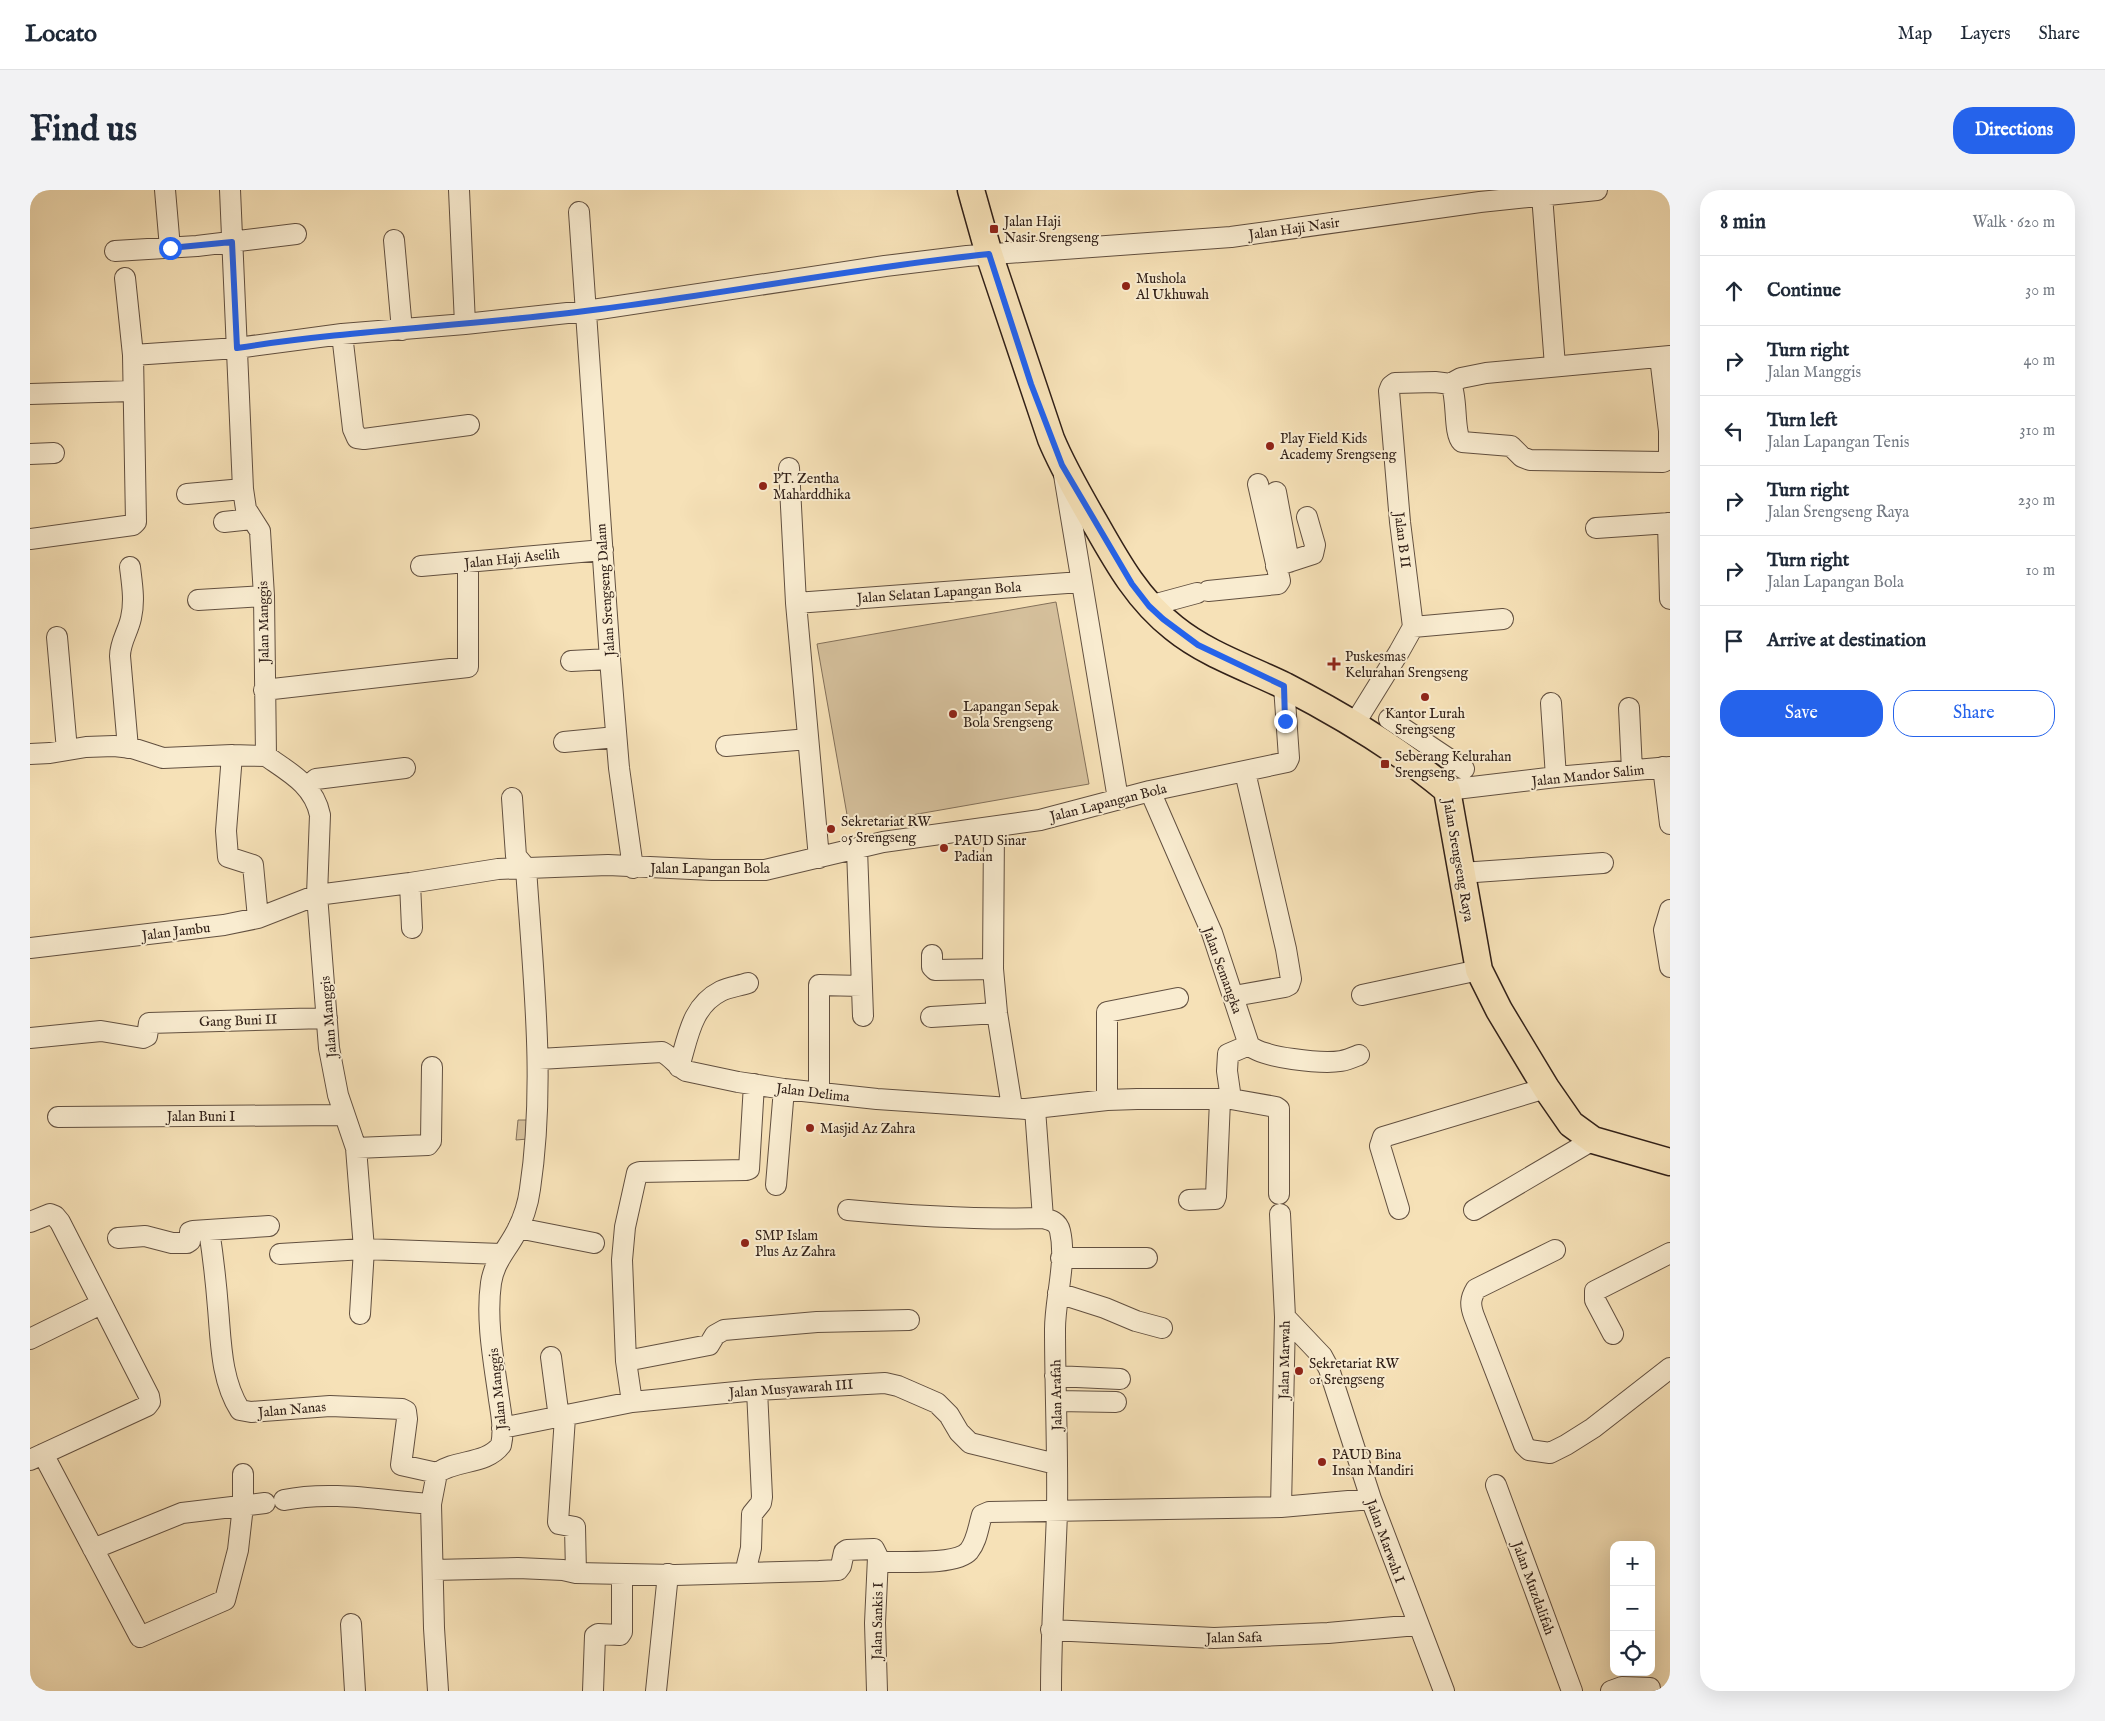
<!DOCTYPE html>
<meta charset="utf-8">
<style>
:root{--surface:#fff;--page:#f2f2f3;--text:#1f2937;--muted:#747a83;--line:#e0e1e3;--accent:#2563eb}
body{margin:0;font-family:"IM FELL English",serif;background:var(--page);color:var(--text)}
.controls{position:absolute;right:15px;bottom:15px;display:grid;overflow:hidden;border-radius:10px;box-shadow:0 5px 20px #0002}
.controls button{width:45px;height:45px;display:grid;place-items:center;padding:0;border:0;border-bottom:1px solid var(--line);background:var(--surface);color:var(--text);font:25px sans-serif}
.stop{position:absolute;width:15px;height:15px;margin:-11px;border:4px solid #2563eb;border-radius:50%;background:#fff}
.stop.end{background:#2563eb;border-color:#fff;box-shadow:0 1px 5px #0008}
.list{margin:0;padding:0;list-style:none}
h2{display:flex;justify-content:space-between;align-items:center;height:65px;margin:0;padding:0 20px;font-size:21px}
h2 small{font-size:16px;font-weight:400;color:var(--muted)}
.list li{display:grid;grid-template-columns:32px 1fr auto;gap:15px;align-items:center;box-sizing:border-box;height:70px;padding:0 20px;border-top:1px solid var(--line)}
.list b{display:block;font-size:19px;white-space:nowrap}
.list p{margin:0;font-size:16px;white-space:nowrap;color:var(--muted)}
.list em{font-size:16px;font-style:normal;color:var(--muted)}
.actions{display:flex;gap:10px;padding:15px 20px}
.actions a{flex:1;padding:11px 0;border:1px solid var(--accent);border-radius:20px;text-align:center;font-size:18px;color:var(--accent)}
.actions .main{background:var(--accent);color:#fff}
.icon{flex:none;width:28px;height:28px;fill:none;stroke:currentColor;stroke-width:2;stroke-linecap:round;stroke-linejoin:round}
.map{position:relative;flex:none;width:1640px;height:1501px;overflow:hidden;border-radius:20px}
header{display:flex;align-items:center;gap:30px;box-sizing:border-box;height:70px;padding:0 25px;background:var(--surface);border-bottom:1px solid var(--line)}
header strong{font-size:24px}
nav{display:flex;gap:28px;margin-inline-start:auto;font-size:18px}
.intro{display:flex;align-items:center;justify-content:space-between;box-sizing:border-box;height:120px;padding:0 30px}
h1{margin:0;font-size:35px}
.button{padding:12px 22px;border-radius:20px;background:var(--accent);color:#fff;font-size:18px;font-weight:700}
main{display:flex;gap:30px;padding:0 30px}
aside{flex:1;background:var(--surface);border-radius:20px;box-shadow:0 5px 20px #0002}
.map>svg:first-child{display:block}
.green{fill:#d5c09c;stroke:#83705a}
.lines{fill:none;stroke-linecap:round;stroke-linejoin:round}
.minor-casing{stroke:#625040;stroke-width:22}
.major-casing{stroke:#312018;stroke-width:29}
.minor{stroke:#f9ecd0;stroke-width:20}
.major{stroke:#f6e1b7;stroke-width:26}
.route{stroke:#2563eb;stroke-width:6}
.poi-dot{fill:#8f2418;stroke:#f9ecd0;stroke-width:2}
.labels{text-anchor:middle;stroke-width:4;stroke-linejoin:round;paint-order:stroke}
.poi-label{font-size:14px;fill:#312018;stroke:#f9ecd0;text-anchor:start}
.street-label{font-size:14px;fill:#312018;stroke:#f9ecd0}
</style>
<header>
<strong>Locato</strong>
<nav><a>Map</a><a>Layers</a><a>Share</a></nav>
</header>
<div class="intro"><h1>Find us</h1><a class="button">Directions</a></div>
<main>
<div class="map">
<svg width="1640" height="1501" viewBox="0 0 1640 1501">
<rect width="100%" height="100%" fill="#f6e1b7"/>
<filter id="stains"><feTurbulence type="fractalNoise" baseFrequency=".004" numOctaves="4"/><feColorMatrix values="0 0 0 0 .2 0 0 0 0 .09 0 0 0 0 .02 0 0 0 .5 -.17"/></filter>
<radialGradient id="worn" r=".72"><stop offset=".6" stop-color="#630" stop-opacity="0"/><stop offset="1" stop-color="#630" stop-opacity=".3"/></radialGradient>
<path class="green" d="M 1026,412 L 1059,594 L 819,636 L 787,454 Z
M 488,930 L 499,930 L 498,949 L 486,950 Z"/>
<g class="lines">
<g class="minor-casing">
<path id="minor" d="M 135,0 L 140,58
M 200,0 L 213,299 L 216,319 L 230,341 L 234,406 L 236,566 C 259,582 284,595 290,625 L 287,705 L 299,858 L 308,905 L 326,958 L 334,1059 L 330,1124
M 429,0 L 435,134
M 1512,5 L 1525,176
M 549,22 L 580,469 L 589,578 L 603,678
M 364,50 L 372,140
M 85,61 L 167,56 L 266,44
M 312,144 L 323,239 L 327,248 L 334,249 L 439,235
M 103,165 L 207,158 L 312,144 L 435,134 L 556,121 L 855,76 L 937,66 L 1201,47 L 1450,12 L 1567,0
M 1420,194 L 1431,188 L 1456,183 L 1640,166
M 0,204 L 102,201
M 0,264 L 24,263
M 759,278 L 766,413 L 789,668
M 1034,285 L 1088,609
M 1246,302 L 1259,372
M 157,304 L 213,299
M 194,332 L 222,329
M 1638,333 L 1640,409
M 1566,338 L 1640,333
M 0,349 L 103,335 L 106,332 L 103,165 L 95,88
M 391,376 L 573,360
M 1246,376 L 1283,364 L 1285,355 L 1277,327
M 1178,401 L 1248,394 L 1250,391 L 1228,294
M 168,410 L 234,406
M 766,413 L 1051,392
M 1119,416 L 1167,403
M 1383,437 L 1473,429
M 27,447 L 37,560
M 541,471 L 580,469
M 234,500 L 438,477 L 438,373
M 1521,513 L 1526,587
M 1599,518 L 1602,580
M 1359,529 L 1434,579
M 1325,533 L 1369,462 L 1383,437 L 1370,332 L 1359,201 L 1361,196 L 1365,193 L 1405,192 L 1421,194 C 1428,209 1423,243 1432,252 L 1481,256 L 1492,267 L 1500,270 L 1633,272 L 1639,269 L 1639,241 L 1630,167
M 534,552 L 586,547
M 696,556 L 778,549
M 98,558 L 90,466 C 90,452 98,442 101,428 C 105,411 102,394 100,377
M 0,564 L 20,563 L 56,557 L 84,556 L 102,558 L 133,568 L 202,565 L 236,566
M 202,565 L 196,641 L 198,667 L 223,675 L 228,728
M 1633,577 L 1640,634
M 277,597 L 286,589 L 375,578
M 1417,600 L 1526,587 L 1640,577
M 1120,601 L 1182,743 L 1219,855 C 1231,868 1293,874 1311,871 C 1317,870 1324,867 1329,865
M 964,637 L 963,779 L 967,823 L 982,917
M 827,659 L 833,826
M 1431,683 L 1573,673
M 380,693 L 382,738
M 1640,720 L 1634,740 L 1640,777
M 0,758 L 194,735 L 228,728 L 287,705 L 380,693 L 468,679 L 578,675 L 682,680 L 735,680 L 853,652 L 1010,630 L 1120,601 L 1257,572 L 1259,568 L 1254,496
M 902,765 L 902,777 L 905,780 L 963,779
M 1332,805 L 1449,780
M 1204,806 L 1255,797 L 1259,795 L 1261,789 L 1256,759 L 1215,582
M 901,827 L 967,823
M 0,848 L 71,841 L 113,848 L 117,846 L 119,833 L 297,828
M 509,869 L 632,862 C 642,867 647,876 656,881 L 708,892 L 754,899 L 847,909 L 996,919 L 1077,910 L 1107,909 L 1201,909 L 1246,917 L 1249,919 L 1249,1004
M 649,877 C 658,848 661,816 691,801 C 699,797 709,796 718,793
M 789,903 L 789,795 L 832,796
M 1201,909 L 1197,881 L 1198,864 L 1219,855
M 1077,910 L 1077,822 L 1148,808
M 1005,919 L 1013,1028 C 1021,1030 1028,1032 1030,1041 C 1037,1071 1025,1109 1025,1139 C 1025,1200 1028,1261 1027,1322 C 1025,1382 1021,1441 1021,1501
M 28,927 L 314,925
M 326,958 L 398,955 L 401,951 L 402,877
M 746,995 L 754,899
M 1159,1010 L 1185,1009 L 1186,1006 L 1190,910
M 1369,1019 L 1350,956 L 1353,947 L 1516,898
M 818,1020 C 883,1026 948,1030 1013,1028
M 1444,1020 L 1563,950
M 1250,1024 L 1255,1127 L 1251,1317
M 0,1032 L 20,1024 L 25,1026 L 30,1032 L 119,1206 L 120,1212 L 117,1216 L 0,1270
M 488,1038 L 564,1053
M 179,1040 C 183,1066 186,1092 188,1118 C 191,1152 191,1190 210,1220 L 221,1222 L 300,1216 L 372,1219 L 376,1221 L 377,1229 L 371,1275 L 407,1283
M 88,1048 L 115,1046 L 142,1053 L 157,1053 L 160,1051 L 160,1042 L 163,1041 L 239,1036
M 1525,1060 L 1446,1099 C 1440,1109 1440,1115 1444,1126 L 1494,1255 L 1499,1260 L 1520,1263 L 1536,1255 L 1563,1238 L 1640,1178
M 250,1064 L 334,1059 L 471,1064
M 1031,1068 L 1117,1068
M 1028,1103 L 1075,1118 L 1106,1131 L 1132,1138
M 1255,1127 L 1292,1166 L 1299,1179 L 1341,1309 L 1414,1501
M 1583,1144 L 1565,1110 L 1565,1101 L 1640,1063
M 0,1149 L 71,1114
M 521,1167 L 529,1228
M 596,1171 L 679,1155 L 685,1145 L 694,1140 L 787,1132 L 879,1130
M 1025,1186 L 1090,1189
M 1027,1211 L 1086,1212
M 602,1212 L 596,1171 L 592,1070 L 595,1037 L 607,983 L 610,982 L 716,980 L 719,979 L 724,894
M 535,1227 L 528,1332 L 529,1334 L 545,1337 L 546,1383
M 472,1238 L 602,1212 L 727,1200 L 855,1193 L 868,1196 L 907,1213 L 919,1225 L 929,1242 L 940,1253 L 1026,1274
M 13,1264 L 110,1447 L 195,1410 L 208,1360 L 213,1316 L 213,1284
M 1466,1295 L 1542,1501
M 254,1310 C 302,1300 353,1311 401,1314
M 63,1359 L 152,1323 L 235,1313
M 848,1372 C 868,1371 926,1376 939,1361 C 947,1351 948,1338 952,1325 L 959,1322 L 1251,1317 L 1341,1309
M 403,1380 L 488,1378 L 533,1380 L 546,1383 L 645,1385 L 789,1381 L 808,1380 L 811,1376 L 814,1362 L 817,1360 L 844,1359 L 848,1367 L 845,1433 L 847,1501
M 715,1383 L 721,1358 L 722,1324 L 731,1313 L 732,1307 L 727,1200
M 321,1434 L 325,1501
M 1021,1440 L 1184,1448 L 1298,1443 L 1387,1435
M 408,1501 L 404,1438 L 401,1314 L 407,1283 C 427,1269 456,1275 471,1255 C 475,1238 470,1219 468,1202 C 463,1167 456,1128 461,1093 C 464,1073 475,1062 484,1046 C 492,1032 498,1015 500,999 C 516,892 503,786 496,678 L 486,666 L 482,608
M 563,1501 L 565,1446 L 568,1444 L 590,1445 L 592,1442 L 592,1384
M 626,1501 L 638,1384
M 1581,1501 L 1592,1497 L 1620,1498"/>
</g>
<g class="major-casing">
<path id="major" d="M 941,0 L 959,64 L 1021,249 C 1033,278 1049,305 1065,333 C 1087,372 1108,410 1144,438 C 1176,464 1218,478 1255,496 C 1313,526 1367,558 1417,600 L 1449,780 L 1469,820 L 1516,898 L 1541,934 L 1563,950 L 1640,972"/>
</g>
<use href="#minor" class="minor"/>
<use href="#major" class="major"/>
</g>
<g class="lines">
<path class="route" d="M 140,58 L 202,52 L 207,158 C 322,140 439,136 555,121 C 690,105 823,78 959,64 L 1001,194 L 1032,275 L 1102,394 L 1119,416 L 1133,429 L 1168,455 L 1254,496 L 1255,531"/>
</g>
<g class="poi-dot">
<rect x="959" y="34" width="10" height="10" rx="2.5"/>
<circle cx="1096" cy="96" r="5"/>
<circle cx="1240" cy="256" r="5"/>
<circle cx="733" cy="296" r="5"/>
<path d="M1301.5 466.5h5v5h5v5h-5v5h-5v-5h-5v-5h5z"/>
<circle cx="1395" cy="507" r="5"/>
<circle cx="923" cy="524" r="5"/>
<rect x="1350" y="569" width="10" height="10" rx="2.5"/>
<circle cx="801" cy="639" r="5"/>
<circle cx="914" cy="658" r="5"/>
<circle cx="780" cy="938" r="5"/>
<circle cx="715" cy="1053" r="5"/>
<circle cx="1269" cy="1181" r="5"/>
<circle cx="1292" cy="1272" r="5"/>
</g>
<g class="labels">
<g class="poi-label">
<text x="974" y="36">Jalan Haji<tspan x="974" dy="16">Nasir Srengseng</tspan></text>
<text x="1106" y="93">Mushola<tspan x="1106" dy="16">Al Ukhuwah</tspan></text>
<text x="1250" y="253">Play Field Kids<tspan x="1250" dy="16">Academy Srengseng</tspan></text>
<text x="743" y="293">PT. Zentha<tspan x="743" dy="16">Maharddhika</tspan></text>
<text x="1315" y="471">Puskesmas<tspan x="1315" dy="16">Kelurahan Srengseng</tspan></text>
<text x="933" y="521">Lapangan Sepak<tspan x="933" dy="16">Bola Srengseng</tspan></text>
<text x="1395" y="528" text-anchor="middle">Kantor Lurah<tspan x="1395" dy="16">Srengseng</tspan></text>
<text x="1365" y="571">Seberang Kelurahan<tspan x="1365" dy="16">Srengseng</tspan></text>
<text x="811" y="636">Sekretariat RW<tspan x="811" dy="16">05 Srengseng</tspan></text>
<text x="924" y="655">PAUD Sinar<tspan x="924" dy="16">Padian</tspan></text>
<text x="790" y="943">Masjid Az Zahra</text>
<text x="725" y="1050">SMP Islam<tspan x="725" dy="16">Plus Az Zahra</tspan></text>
<text x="1279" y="1178">Sekretariat RW<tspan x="1279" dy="16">01 Srengseng</tspan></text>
<text x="1302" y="1269">PAUD Bina<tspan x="1302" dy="16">Insan Mandiri</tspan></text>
</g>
<g class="street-label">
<text transform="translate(1264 38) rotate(-8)" y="5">Jalan Haji Nasir</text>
<text transform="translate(1373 350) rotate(83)" y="5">Jalan B II</text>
<text transform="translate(482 368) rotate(-6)" y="5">Jalan Haji Aselih</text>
<text transform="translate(575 400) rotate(-94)" y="5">Jalan Srengseng Dalam</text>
<text transform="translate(909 402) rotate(-4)" y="5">Jalan Selatan Lapangan Bola</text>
<text transform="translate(233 432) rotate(-91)" y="5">Jalan Manggis</text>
<text transform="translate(1558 585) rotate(-6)" y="5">Jalan Mandor Salim</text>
<text transform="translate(1078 612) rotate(-14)" y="5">Jalan Lapangan Bola</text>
<text transform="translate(1429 670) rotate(80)" y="5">Jalan Srengseng Raya</text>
<text x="680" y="683">Jalan Lapangan Bola</text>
<text transform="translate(146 741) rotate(-7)" y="5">Jalan Jambu</text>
<text transform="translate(1193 780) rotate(70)" y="5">Jalan Semangka</text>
<text transform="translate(298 827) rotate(-95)" y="5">Jalan Manggis</text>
<text transform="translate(208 830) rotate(-2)" y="5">Gang Buni II</text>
<text transform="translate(783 902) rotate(7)" y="5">Jalan Delima</text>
<text x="171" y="931">Jalan Buni I</text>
<text transform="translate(1254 1170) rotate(-89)" y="5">Jalan Marwah</text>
<text transform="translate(761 1198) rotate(-4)" y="5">Jalan Musyawarah III</text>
<text transform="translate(467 1199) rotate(-96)" y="5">Jalan Manggis</text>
<text transform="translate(1026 1205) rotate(-91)" y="5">Jalan Arafah</text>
<text transform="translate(262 1219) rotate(-5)" y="5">Jalan Nanas</text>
<text transform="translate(1356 1351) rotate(70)" y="5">Jalan Marwah I</text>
<text transform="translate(1504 1398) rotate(70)" y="5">Jalan Muzdalifah</text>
<text transform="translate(847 1431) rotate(-89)" y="5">Jalan Sankis I</text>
<text transform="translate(1204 1447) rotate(-1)" y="5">Jalan Safa</text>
</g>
</g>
<rect width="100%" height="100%" filter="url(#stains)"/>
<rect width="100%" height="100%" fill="url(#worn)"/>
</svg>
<div class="controls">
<button>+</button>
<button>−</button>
<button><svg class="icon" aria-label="locate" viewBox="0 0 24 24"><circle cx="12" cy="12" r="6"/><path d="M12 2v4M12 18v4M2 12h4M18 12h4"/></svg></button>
</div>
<div class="stop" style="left:140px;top:58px"></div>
<div class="stop end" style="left:1255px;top:531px"></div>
</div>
<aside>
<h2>8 min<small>Walk · 620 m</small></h2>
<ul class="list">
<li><svg class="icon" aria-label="ahead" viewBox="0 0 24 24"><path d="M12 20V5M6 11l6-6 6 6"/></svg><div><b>Continue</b></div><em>30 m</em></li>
<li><svg class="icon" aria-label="right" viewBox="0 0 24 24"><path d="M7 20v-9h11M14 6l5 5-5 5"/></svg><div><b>Turn right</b><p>Jalan Manggis</p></div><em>40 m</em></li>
<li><svg class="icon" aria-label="left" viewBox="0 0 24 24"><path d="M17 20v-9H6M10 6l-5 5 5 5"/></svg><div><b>Turn left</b><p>Jalan Lapangan Tenis</p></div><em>310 m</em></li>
<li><svg class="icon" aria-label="right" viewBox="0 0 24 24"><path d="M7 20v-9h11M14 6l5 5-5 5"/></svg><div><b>Turn right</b><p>Jalan Srengseng Raya</p></div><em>230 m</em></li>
<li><svg class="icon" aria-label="right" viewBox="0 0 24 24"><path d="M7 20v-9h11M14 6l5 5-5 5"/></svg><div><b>Turn right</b><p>Jalan Lapangan Bola</p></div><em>10 m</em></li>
<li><svg class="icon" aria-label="arrive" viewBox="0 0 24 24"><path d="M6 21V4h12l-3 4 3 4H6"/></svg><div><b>Arrive at destination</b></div></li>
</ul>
<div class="actions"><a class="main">Save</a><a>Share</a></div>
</aside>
</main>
